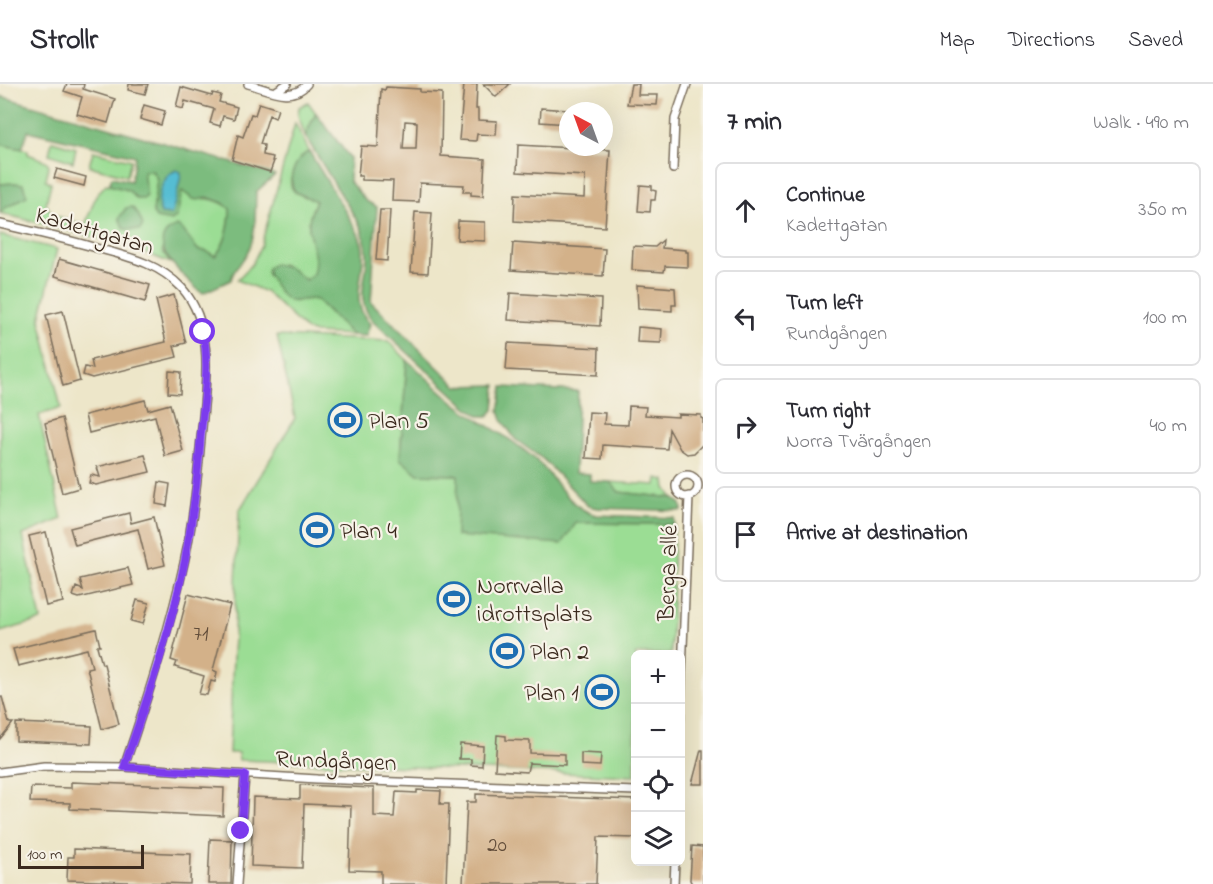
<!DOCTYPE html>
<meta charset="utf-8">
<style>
:root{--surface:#fff;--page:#f7f7f7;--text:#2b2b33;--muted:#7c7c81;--line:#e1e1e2}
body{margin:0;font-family:"Indie Flower",sans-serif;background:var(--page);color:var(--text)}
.controls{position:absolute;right:18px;bottom:18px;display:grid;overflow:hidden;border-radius:9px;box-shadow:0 6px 24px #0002}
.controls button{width:54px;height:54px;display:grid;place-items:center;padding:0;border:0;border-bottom:2px solid var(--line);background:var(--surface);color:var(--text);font:30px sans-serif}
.compass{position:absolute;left:559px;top:18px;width:54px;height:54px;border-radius:50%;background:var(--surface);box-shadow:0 6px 24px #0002;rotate:319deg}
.scale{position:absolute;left:18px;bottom:15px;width:126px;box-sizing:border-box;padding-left:6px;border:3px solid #3b2a1e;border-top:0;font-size:16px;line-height:21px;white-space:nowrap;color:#3b2a1e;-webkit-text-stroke:4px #f7f3e8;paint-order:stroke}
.stop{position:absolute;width:18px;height:18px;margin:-14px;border:4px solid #7c3aed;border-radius:50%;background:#fff}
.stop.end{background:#7c3aed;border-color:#fff;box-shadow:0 2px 6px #0008}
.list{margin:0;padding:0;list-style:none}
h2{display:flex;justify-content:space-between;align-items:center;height:78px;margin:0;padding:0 24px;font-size:26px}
h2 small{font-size:20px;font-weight:400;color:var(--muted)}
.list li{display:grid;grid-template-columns:39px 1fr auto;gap:18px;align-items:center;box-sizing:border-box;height:96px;margin:0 12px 12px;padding:0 12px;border:2px solid var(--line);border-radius:9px}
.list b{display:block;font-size:22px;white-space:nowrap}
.list p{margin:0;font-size:20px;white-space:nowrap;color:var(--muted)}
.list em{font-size:20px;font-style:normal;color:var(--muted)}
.icon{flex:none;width:33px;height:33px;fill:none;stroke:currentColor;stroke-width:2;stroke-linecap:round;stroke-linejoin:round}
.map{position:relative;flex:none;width:703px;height:800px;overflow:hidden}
header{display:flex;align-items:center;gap:36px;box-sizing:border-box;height:84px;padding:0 30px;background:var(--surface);border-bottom:2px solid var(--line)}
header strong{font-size:28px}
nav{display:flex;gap:33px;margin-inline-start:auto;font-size:21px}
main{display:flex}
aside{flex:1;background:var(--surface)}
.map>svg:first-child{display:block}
.green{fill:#9bdd94;stroke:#6b8459;stroke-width:1.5}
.forest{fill:#7cbc7e;stroke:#5c734e;stroke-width:1.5}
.water{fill:#55bdd3;stroke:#487478;stroke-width:1.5}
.building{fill:#d3b189;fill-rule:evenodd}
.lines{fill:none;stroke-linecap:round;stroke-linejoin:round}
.minor-casing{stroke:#796c5a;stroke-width:10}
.minor{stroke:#fff;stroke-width:7}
.route{stroke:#7c3aed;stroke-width:8}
.labels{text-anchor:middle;stroke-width:4.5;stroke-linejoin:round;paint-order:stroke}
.number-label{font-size:21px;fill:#614c39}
.street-label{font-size:24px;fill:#3b2a1e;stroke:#f7f3e8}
.poi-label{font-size:24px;fill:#3b2a1e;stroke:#f7f3e8;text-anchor:start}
</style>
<header>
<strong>Strollr</strong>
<nav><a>Map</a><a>Directions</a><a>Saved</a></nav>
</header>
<main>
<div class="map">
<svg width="703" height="800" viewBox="0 0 703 800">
<rect width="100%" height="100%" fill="#f7f3e8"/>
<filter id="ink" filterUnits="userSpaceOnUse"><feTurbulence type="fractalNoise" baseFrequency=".0167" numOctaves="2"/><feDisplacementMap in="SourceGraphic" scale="12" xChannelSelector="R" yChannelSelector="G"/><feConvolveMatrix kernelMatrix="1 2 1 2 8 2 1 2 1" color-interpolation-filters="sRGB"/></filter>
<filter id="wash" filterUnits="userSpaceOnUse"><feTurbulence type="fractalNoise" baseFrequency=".008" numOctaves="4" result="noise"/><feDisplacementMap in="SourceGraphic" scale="24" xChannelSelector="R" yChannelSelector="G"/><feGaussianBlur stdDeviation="1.35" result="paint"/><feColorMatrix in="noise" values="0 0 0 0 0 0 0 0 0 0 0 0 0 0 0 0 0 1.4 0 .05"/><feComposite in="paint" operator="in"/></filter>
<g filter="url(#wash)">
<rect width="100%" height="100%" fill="#ede6c9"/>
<path class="green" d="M 308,18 L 316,29 L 305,52 L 298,31 L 299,23 Z
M 295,39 L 309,67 C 300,73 285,94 293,106 C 297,111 310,114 316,116 C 313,124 309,132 309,140 C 308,159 325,181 308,196 C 298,195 292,184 282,180 L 267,188 L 268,191 C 275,200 283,220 296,217 C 304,216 309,214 317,216 L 352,251 L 315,249 L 306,246 L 266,208 L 237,196 L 252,180 L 261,162 Z
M 52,57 L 76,64 L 73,78 L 49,70 Z
M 0,58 L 3,61 L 28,66 L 28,70 L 46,77 L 49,81 L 46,96 L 51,99 L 46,120 L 53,131 L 85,141 L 96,112 L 106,100 L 128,106 L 137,115 L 144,88 L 151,86 L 157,95 L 153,129 L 182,106 L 193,115 C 208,113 218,116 230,124 C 230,140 226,161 215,172 L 206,167 L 198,166 L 182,145 L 162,167 L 171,179 L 124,161 L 0,129 L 5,124 L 19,117 L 15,99 L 0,100 Z
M 93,67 L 131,76 L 127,92 L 89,82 Z
M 0,151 L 57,165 L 40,235 L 61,324 L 39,331 L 62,435 L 23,451 L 41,536 L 0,548 Z
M 277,252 L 388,257 L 407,276 L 400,374 L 418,390 L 458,391 L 576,439 L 674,440 L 671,570 L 636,570 L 635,692 L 239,676 L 238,669 L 229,669 L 239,427 L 295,334 Z
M 657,394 L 665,396 L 666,404 L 673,414 L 619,408 L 610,398 L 656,401 Z"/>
<path class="forest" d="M 0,12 L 275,91 L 256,108 C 255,128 257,153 246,171 C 241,180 233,185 231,196 L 203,209 L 199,207 C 185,192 139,157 177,142 L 182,145 L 198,166 L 206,167 L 215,172 C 226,161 230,140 230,125 L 223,119 L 207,113 L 198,116 L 193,115 L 182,107 L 177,132 L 172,137 L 156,134 L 153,129 L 157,95 L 152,86 L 144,88 C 142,97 148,103 146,113 L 143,115 L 137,115 L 128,106 L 109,101 L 112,93 L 131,97 L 135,72 L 28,47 L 22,65 L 3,61 L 0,58 Z
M 316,29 L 350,74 L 349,97 L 366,117 L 377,123 L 371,218 L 457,302 L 496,301 L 494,326 L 488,332 L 480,332 L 467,323 L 373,237 C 354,214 367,197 367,172 C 367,161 364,153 361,143 L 305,52 Z
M 309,67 L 356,145 C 360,154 364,162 363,172 C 363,198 350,218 370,240 L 366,252 L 352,251 L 317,216 C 309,214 304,216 296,217 C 283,220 275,200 268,191 L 268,183 L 274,180 L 288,183 L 306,196 L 313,190 C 319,168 308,161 309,139 C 309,132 313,124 316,117 L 295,108 C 286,93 296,75 309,67 Z
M 15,99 L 23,100 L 27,112 L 5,124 L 0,129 L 0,100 Z
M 132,123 L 138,130 L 143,141 L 140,146 L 124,145 L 119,134 L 126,124 Z
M 407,276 C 427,293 445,313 467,328 C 492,345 521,360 542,382 C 558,400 572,425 596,431 L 674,434 L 674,440 L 576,439 L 562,460 L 456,452 L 458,391 L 418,390 L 400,375 Z
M 503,303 L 578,307 L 575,389 L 590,390 L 590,397 L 610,398 L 619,408 L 673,414 L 681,420 L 682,427 L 597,424 L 588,422 L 544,376 L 515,355 L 502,336 L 499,327 Z"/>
<path class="water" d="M 176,86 L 181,88 C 182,91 173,127 171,131 L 161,130 C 155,115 161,93 176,86 Z"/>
<g id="blocks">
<path class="building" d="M 67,0 L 84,0 L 83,5 L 115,15 L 108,39 L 77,30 L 82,13 L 64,7 Z
M 129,0 L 148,0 L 145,10 L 128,6 Z
M 464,0 L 477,0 L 476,25 L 478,25 L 478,36 L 497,37 L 496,51 L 477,50 L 476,57 L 459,56 Z
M 483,0 L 510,0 L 496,13 Z
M 631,0 L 639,0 L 638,11 L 658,11 L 657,21 L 627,20 Z
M 181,3 L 212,12 L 213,9 L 221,11 L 219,18 L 237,23 L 234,35 L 223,32 L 220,42 L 210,39 L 214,25 L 185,17 L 183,25 L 176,23 Z
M 386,3 L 420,5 L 420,8 L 442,9 L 441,72 L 485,75 L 483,112 L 471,111 L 471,108 L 463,108 L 464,101 L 420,99 L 419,118 L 392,117 L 393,97 L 362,96 L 362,92 L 358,92 L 361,62 L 378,63 L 381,5 L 385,6 ZM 405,37 L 417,38 L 416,65 L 403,65 Z
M 259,19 L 278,25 L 275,34 L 269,31 L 260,60 L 264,61 L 263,71 L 273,73 L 272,77 L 274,77 L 270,88 L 232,76 L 238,51 L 243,53 L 251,30 L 255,31 Z
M 144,21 L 165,27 L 161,41 L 140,35 Z
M 541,24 L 568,26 L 568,40 L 540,38 Z
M 518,61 L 610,66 L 605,143 L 514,137 L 515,110 L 584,114 L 585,92 L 517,88 Z
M 57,85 L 86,93 L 84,102 L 54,94 Z
M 640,101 L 652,102 L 652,106 L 656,107 L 655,116 L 651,116 L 650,128 L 638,127 Z
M 380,126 L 390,126 L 387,177 L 376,176 Z
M 415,128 L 432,129 L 428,189 L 411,188 Z
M 458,137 L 485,138 L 485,157 L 457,156 Z
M 663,156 L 662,164 L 686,166 L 686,168 L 688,168 L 688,183 L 665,182 L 664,188 L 632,186 L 633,162 L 655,163 Z
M 513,159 L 605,165 L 603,192 L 511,186 Z
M 59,175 L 150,201 L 145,218 L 55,192 Z
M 637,201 L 675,204 L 676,221 L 672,221 L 672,227 L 638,225 Z
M 510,209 L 601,215 L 600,242 L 508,236 Z
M 174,211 L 186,259 L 174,262 L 177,273 L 92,294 L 83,291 L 85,283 L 93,285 L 91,276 L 166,258 L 156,216 Z
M 63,227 L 80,297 L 63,302 L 46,231 Z
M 638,243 L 662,245 L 661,259 L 637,258 Z
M 508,259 L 599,264 L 598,291 L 506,286 Z
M 169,287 L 181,288 L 180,310 L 168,309 Z
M 145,316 L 148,326 L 170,320 L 183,367 L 165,372 L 155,332 L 89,349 L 85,331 Z
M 629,322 L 646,323 L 645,331 L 678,333 L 678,330 L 701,331 L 701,334 L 703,335 L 703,360 L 694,369 L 687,370 L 680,365 L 669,345 L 667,365 L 603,361 L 602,375 L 586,374 L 589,328 L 605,329 L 604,340 L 628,341 Z
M 62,334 L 79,404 L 62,409 L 45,339 Z
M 145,371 L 150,388 L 96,401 L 89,399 L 91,391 L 100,393 L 97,383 Z
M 159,398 L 170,400 L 167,422 L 156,420 Z
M 129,429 L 131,439 L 154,433 L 165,481 L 148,485 L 138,445 L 75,461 L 70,444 Z
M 46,448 L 63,518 L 46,522 L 29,452 Z
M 128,484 L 133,501 L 79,514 L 73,512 L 76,503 L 83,506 L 80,495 Z
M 188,510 L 230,521 L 213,586 L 217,588 L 215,598 L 211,597 L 207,611 L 199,610 L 204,592 L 175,583 L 177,578 L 171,576 Z
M 137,516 L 149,519 L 143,540 L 131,537 Z
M 96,545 L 100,562 L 97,562 L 102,580 L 104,580 L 119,640 L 102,645 L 87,584 L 92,583 L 87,565 L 18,582 L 13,565 Z
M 0,613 L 2,613 L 9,639 L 13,639 L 0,655 Z
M 16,639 L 92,642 L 91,660 L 16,657 Z
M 497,651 L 506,652 L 506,656 L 530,657 L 530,669 L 565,670 L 565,681 L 529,679 L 527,688 L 495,686 Z
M 460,660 L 483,662 L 482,682 L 471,681 L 471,675 L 459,675 Z
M 701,666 L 703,666 L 703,700 L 692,700 Z
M 581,669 L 601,670 L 600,682 L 581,681 Z
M 71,698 L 224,704 L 223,732 L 70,725 L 70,719 L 30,718 L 31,703 L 71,704 Z
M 300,701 L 374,704 L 374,732 L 394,733 L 396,708 L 417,709 L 417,706 L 441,707 L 440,720 L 449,720 L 446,800 L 381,800 L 381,787 L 349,786 L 351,722 L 304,720 L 302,784 L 251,782 L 253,713 L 300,715 Z
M 476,710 L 636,716 L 636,754 L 598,753 L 596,800 L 463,800 L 467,718 L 476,718 Z
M 210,755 L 232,756 L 231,800 L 208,800 Z
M 692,762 L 703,763 L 703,800 L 692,800 L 690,796 Z
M 74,765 L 191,770 L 190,800 L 67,796 L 68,773 L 74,773 Z"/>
</g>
</g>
<g filter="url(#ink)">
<use href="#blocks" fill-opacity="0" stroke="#796c5a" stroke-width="1.5"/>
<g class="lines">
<g class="minor-casing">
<path id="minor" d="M 248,0 C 267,5 292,19 307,0
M 276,7 L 287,0
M 673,85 L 675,35 L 687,0
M 0,140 C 31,147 62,154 93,163 C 125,172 158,178 182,204 C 215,242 206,298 202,344 C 198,388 194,434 184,479 C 169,548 147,616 124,683
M676 402a11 11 0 1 1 22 0a11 11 0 1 1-22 0Z
M 680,639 L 689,412
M 0,688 L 44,682 L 124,683 L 317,695 L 636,707
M 237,800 L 245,691
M 674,800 L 675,778"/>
</g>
<use href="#minor" class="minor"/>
</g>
</g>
<g class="lines" filter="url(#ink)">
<path class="route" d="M 203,248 C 210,280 204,316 201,349 C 198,391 193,434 185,476 C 171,547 147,615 124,683 L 245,691 L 241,747"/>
</g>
<defs>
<g id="stadium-ring" transform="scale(1.725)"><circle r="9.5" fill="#f7f3e8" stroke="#1f6fb2" stroke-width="1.5"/><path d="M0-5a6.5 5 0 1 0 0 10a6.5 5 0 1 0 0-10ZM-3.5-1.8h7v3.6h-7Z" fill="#1f6fb2"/></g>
</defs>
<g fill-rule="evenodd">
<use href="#stadium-ring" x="345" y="336"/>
<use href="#stadium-ring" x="317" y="446"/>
<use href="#stadium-ring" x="454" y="515"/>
<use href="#stadium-ring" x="507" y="567"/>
<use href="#stadium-ring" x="602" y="608"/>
</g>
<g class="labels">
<g class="number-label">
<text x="201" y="556">71</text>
<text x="497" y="767">20</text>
</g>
<g class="street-label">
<text transform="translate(95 146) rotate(16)" y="8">Kadettgatan</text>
<text transform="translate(667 489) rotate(-88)" y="8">Berga allé</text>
<text transform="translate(336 676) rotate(2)" y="8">Rundgången</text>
</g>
<g class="poi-label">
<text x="368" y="344">Plan 5</text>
<text x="340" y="454">Plan 4</text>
<text x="477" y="509">Norrvalla<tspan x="477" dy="28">idrottsplats</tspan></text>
<text x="530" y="575">Plan 2</text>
<text x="579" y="616" text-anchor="end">Plan 1</text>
</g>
</g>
</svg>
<div class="controls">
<button>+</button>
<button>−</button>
<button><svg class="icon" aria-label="locate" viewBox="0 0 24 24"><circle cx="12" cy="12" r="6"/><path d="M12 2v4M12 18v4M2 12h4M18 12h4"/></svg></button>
<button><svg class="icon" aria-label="layers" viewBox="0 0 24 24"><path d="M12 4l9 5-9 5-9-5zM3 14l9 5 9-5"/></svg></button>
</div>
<svg class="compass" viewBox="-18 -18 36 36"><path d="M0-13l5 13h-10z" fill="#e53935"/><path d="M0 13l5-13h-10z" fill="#7c7c81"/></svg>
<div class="scale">100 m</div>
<div class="stop" style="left:203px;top:248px"></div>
<div class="stop end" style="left:241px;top:747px"></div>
</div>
<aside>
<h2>7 min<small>Walk · 490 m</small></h2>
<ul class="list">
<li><svg class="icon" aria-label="ahead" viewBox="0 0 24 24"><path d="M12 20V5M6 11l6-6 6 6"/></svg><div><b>Continue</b><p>Kadettgatan</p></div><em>350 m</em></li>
<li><svg class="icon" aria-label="left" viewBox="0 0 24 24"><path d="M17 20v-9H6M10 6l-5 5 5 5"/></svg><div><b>Turn left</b><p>Rundgången</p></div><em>100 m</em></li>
<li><svg class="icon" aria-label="right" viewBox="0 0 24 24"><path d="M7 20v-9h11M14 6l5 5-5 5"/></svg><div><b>Turn right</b><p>Norra Tvärgången</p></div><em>40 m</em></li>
<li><svg class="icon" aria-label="arrive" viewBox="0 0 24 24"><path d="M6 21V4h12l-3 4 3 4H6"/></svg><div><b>Arrive at destination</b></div></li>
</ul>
</aside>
</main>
